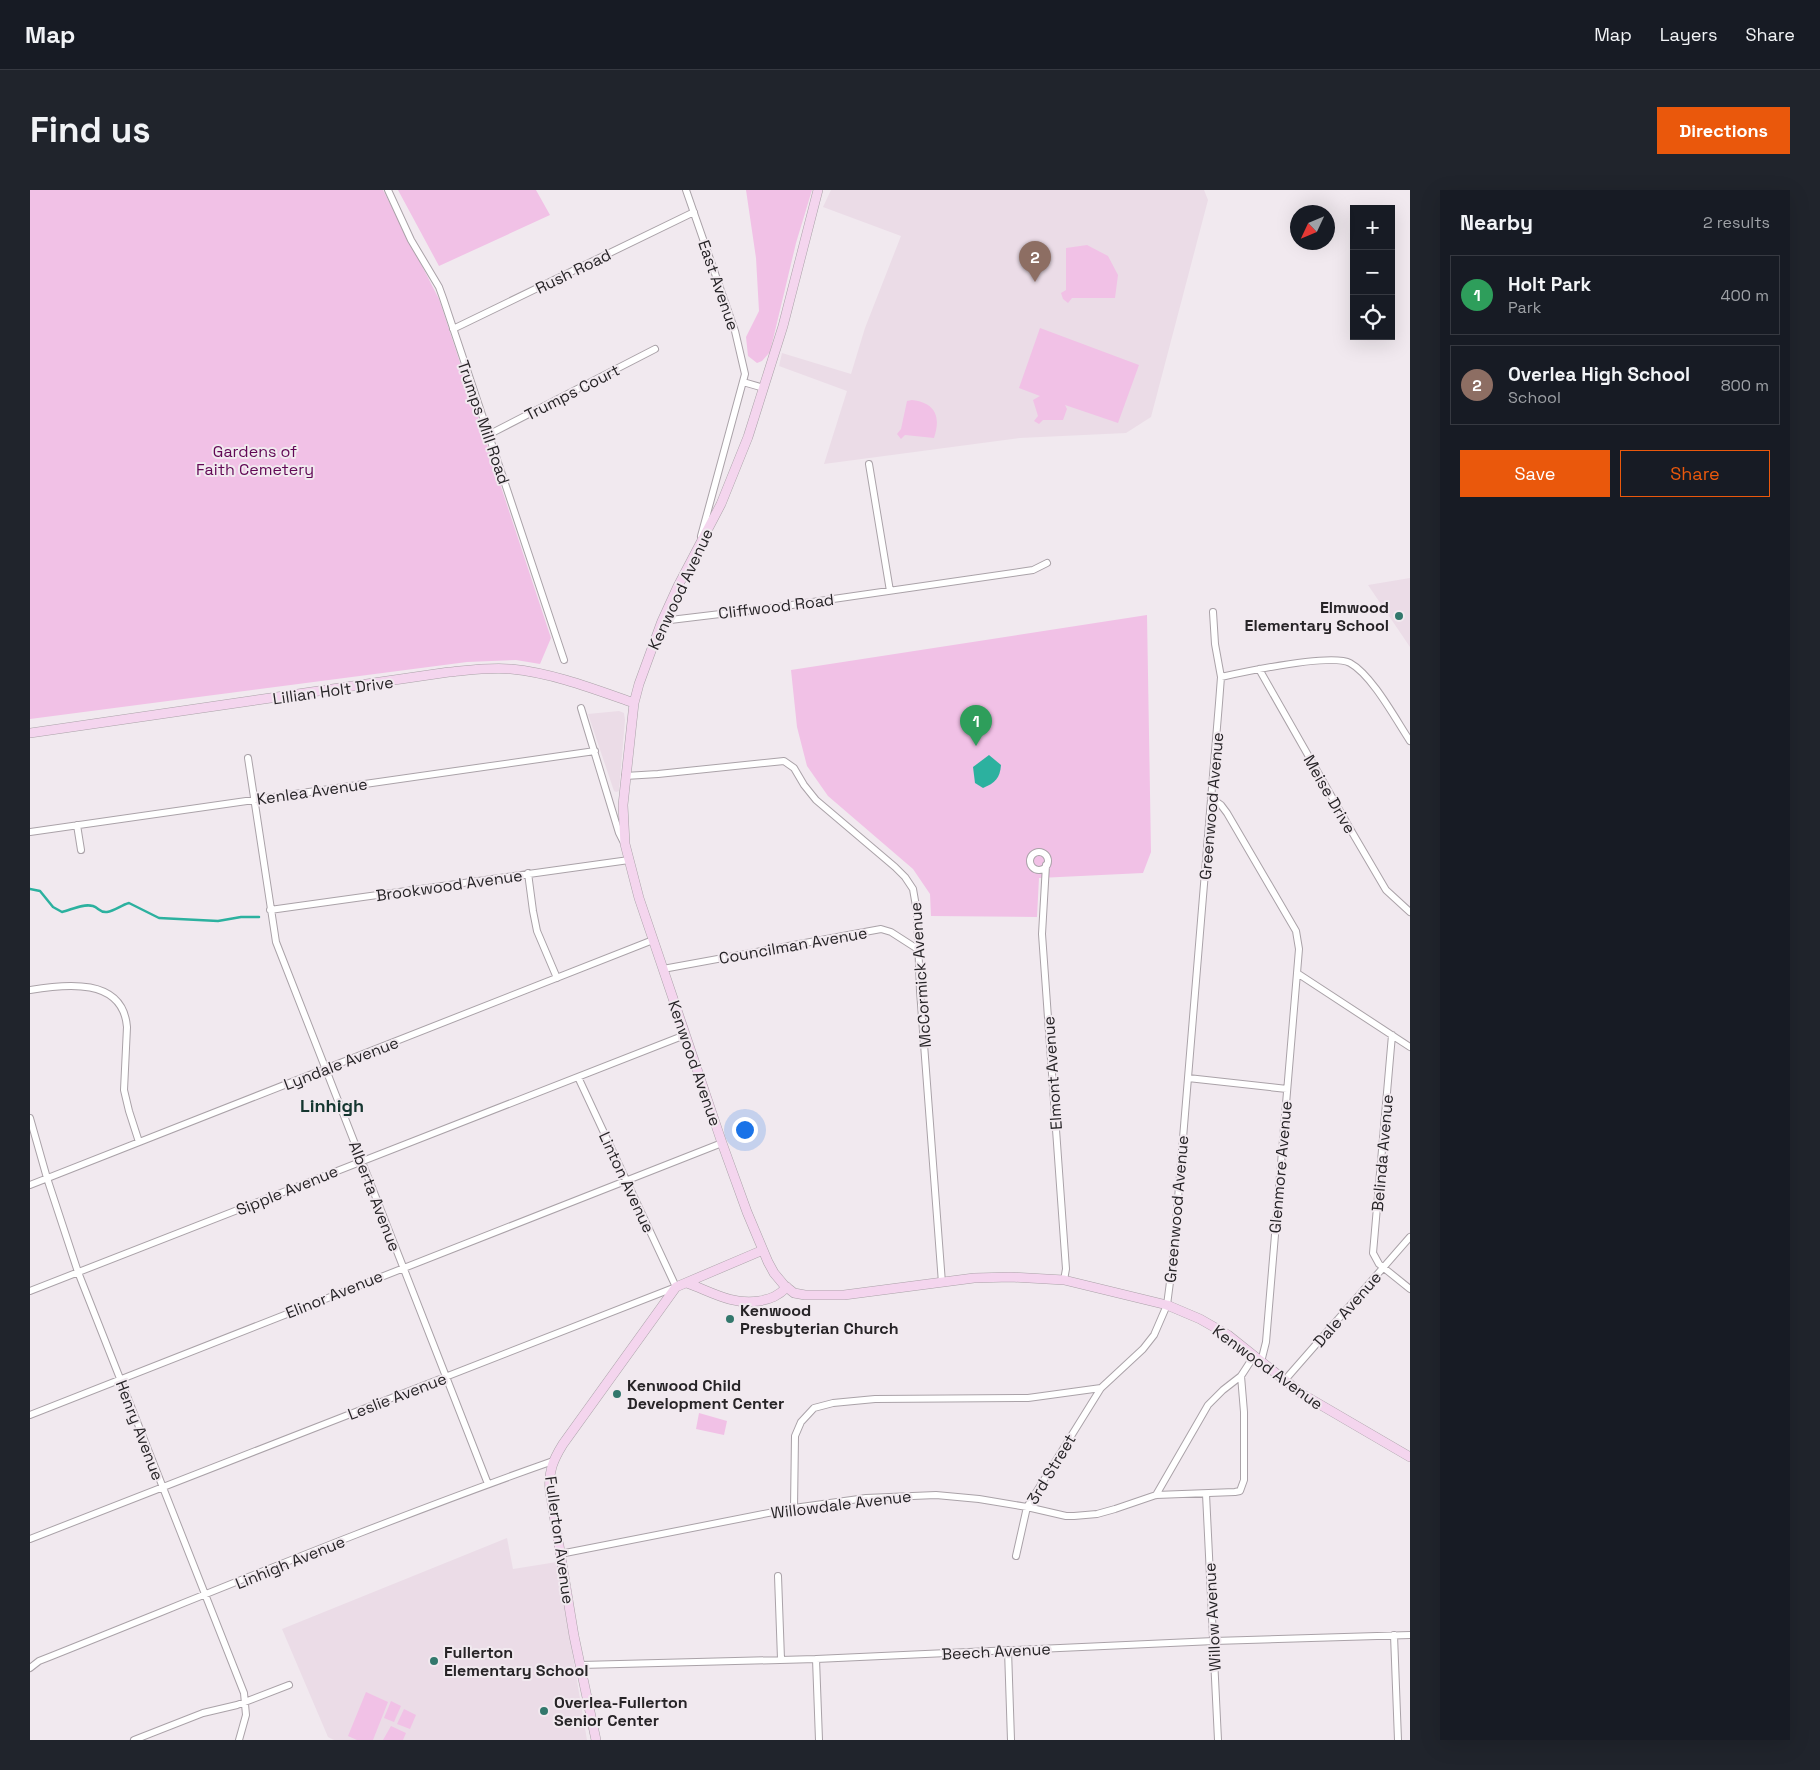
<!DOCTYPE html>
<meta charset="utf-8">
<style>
:root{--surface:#171b24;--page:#20242c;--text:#f1f3f6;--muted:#9ea1a6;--line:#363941;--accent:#ea580c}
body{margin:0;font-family:"Space Grotesk",sans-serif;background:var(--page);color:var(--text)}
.controls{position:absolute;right:15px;top:15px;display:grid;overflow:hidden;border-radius:0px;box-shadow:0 5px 20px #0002}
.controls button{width:45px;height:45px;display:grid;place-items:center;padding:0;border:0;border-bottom:1px solid var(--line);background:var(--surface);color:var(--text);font:25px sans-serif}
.compass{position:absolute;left:1260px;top:15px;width:45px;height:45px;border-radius:50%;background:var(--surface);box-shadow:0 5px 20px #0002;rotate:226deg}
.you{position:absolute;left:714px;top:939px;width:18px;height:18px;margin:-12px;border:4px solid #fff;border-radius:50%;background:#1a73e8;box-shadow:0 0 0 8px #1a73e833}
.badge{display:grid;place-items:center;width:32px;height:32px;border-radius:50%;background:var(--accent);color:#fff;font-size:16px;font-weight:700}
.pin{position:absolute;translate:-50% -41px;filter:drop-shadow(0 1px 2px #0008)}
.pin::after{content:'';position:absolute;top:26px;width:18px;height:15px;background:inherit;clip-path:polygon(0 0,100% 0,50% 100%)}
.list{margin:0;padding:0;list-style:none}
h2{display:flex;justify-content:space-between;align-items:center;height:65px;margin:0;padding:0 20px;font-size:21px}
h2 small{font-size:16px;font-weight:400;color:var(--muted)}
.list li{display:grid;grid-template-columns:32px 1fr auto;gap:15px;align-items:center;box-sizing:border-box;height:80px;margin:0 10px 10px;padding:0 10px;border:1px solid var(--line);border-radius:0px}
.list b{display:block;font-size:19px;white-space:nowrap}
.list p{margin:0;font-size:16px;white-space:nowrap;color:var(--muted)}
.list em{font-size:16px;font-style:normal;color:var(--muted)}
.actions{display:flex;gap:10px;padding:15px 20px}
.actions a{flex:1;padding:11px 0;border:1px solid var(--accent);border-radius:0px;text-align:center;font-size:18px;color:var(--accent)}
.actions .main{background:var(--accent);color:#fff}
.icon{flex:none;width:28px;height:28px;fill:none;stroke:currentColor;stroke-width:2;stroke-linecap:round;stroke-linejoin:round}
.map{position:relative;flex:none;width:1380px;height:1550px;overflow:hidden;border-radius:0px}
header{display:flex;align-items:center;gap:30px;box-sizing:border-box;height:70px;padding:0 25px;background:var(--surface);border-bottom:1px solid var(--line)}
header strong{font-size:24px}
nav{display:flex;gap:28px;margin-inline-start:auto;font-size:18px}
.intro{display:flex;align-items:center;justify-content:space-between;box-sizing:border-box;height:120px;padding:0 30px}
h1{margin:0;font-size:35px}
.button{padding:12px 22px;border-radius:0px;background:var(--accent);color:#fff;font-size:18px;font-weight:700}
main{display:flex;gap:30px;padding:0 30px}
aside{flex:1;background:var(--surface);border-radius:0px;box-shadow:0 5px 20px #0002}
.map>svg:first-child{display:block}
.built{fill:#ebdce7}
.green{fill:#f1c1e6}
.water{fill:#2cb19f}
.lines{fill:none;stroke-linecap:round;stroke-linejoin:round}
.stream{stroke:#2cb19f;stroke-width:2.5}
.street-casing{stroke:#aaa2a8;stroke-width:8}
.secondary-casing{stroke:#aaa2a8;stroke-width:10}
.street{stroke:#fff;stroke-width:6}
.secondary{stroke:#f4d5ee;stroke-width:9}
.poi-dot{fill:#32776c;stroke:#f1e9ef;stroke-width:2}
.labels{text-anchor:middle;stroke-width:4;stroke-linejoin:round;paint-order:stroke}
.street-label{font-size:16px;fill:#272427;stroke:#f1e9ef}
.park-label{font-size:16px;fill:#610855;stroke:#f1e9ef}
.poi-label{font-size:16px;font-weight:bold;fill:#272427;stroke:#f1e9ef;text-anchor:start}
.neighbourhood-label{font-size:18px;font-weight:bold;fill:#153630;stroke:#f1e9ef}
</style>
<header>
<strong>Map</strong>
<nav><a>Map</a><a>Layers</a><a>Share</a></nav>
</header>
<div class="intro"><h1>Find us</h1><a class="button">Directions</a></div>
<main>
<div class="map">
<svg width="1380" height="1550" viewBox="0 0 1380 1550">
<rect width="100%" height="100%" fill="#f1e9ef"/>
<path class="built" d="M 801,0 L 1174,0 L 1178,10 L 1121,227 L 1096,243 L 990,248 L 794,274 L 817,201 L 749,176 L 752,163 L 821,184 L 835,138 L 871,46 L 793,17 Z
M 1380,388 L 1380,457 L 1338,395 Z
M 589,521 L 594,523 L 595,530 L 589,601 L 586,602 L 584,601 L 558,524 Z
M 477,1348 L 483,1379 L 527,1372 L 557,1550 L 304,1550 L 298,1547 L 252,1439 Z"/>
<path class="green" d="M 0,0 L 353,0 L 409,109 L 521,448 L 510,474 L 486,470 L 437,472 L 0,529 Z
M 368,0 L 506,0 L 520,25 L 409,76 Z
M 716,0 L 782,0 L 766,53 L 740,162 L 732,171 L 727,173 L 718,166 L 716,147 L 729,121 L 726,68 Z
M 1057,55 L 1078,66 L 1088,85 L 1085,108 L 1042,108 L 1038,113 L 1033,109 L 1031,103 L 1036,100 L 1036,58 Z
M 1010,138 L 1109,175 L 1088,233 L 1035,215 L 1037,219 L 1033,230 L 1013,230 L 1009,234 L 1004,231 L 1008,226 L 1003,210 L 1010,206 L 989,198 Z
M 882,210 C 906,213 911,227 904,248 L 875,245 L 871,249 L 867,244 L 871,239 L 877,211 Z
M 1117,425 L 1121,662 L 1113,683 L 1009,688 L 1007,727 L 901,726 L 900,704 L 883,679 L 798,606 L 777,576 L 767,537 L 761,480 Z
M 669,1223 L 697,1231 L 694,1245 L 666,1239 Z
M 336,1502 L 358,1512 L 343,1550 L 327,1550 L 318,1546 Z
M 361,1511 L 371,1516 L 364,1532 L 354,1528 Z
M 374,1519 L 386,1525 L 380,1539 L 367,1534 Z
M 361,1536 L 376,1543 L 373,1550 L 353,1550 Z"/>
<path class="water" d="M 959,565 L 971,575 C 970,588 965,593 953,598 L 945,593 L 943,577 Z"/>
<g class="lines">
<path class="stream" d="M 0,699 L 10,701 L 23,717 L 32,722 C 41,720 53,713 63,716 C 69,718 70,723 77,722 C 85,721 91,715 99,713 L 129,728 L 188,731 L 211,727 L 229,727"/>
<g class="street-casing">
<path id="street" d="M 358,0 L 381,50 L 409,97 L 413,108 L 534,470
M 656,0 L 705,141 L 715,184 L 671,346
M 423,139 L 664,22
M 713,192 L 734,198
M 458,245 L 625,159
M 839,274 L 860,401
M 632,431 L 748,417 L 1003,380 L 1017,373
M 1229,479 L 1319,637 L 1356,700 L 1380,722
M 1191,487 C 1214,482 1302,463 1320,473 C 1342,485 1366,530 1380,551
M 551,518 L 589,643 L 594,653
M 218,568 L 246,752 L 458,1294
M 595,586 L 628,584 L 754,571 L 764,578 L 774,595 L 786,610 L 865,677 L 875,687 L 883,699 L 887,722 L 890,801 L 912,1093
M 1181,608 L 1191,615 L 1197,623 L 1266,741 L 1269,759 L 1267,783 L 1380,857
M 47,635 L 51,660
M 0,642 L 565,561
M1000 671a9 9 0 1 1 18 0a9 9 0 1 1-18 0Z
M 1016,675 L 1012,744 L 1036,1079 L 1034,1090
M 498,683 L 503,721 L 507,741 L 527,788
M 240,720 L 599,670
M 633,779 L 851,739 L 861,742 L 889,760
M 0,800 C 35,794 93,787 97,837 L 94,900 L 99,921 L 109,952
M 1362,845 L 1343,1063 L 1349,1074 L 1380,1099
M 1158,888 L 1257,899
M 0,928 L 17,988 L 48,1082 L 214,1503 L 216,1525 L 209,1550
M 0,995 L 623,750
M 0,1101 L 655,845
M 1231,1172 L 1236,1152 L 1267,783
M 1254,1191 L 1380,1047
M 0,1225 L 692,953
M 1176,1304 L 1188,1550
M 1126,1305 L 1178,1215 L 1193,1200 L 1211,1186 L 1224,1166
M 764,1318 L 765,1246 L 771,1232 L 784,1218 L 803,1213 L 845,1209 L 998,1208 L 1071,1198 L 1113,1159 L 1124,1145 L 1137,1115 L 1143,1069 L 1189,513 L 1191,487 L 1185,454 L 1183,422
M 0,1349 L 646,1097 L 548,887
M 530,1364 L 764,1318 L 836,1308 L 906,1305 L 949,1309 L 997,1317 L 1036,1326 L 1044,1326 L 1067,1324 L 1085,1319 L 1126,1305 L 1205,1302 L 1210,1301 L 1214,1290 L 1214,1222 L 1211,1186
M 986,1366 L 997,1317 L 1071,1198
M 748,1386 L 751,1469
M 1364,1445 L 1368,1550
M 978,1460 L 981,1550
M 786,1469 L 789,1550
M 551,1475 L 786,1469 L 1184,1451 L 1380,1445
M 0,1478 L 9,1471 C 180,1403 350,1332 523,1271
M 104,1550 L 173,1523 L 207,1515 L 259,1495"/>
</g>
<g class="secondary-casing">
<path id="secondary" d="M 788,0 L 753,136 L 718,247 L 691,314 L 648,396 L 632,431 L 609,494 L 604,513 L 593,615 L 595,654 L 609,708 L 692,953 L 717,1022 L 738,1072 L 744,1083 L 754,1095 L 764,1103 L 775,1105 L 814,1105 L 944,1088 L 981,1087 L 1034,1090 L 1137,1115 L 1170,1129 L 1198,1145 L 1272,1204 L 1380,1267
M 0,543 L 419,482 C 440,480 461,477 481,479 C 523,483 564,499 604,513
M 657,1093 C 682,1102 701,1115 729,1111 C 741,1109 748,1106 757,1097
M 566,1550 L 544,1446 L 520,1301 C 518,1282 523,1270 533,1254 L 646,1097 L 733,1060"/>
</g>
<use href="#street" class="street"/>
<use href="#secondary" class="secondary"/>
</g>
<g class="poi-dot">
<circle cx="1369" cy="426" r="5"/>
<circle cx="700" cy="1129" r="5"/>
<circle cx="587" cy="1204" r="5"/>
<circle cx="404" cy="1471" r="5"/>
<circle cx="514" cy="1521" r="5"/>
</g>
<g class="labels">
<g class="street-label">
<text transform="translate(543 81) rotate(-26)" y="6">Rush Road</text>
<text transform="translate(689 95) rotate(71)" y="6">East Avenue</text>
<text transform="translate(542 202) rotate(-27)" y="6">Trumps Court</text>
<text transform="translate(454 232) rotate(71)" y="6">Trumps Mill Road</text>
<text transform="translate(650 399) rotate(-65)" y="6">Kenwood Avenue</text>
<text transform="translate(746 416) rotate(-7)" y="6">Cliffwood Road</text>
<text transform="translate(303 500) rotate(-8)" y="6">Lillian Holt Drive</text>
<text transform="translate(282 601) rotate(-8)" y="6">Kenlea Avenue</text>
<text transform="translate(1300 604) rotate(60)" y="6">Meise Drive</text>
<text transform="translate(1181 616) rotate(-85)" y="6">Greenwood Avenue</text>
<text transform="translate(419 695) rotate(-8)" y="6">Brookwood Avenue</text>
<text transform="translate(763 755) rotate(-10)" y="6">Councilman Avenue</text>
<text transform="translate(890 785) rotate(-94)" y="6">McCormick Avenue</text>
<text transform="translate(311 873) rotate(-21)" y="6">Lyndale Avenue</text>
<text transform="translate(665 873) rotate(71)" y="6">Kenwood Avenue</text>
<text transform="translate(1022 883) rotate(-94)" y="6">Elmont Avenue</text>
<text transform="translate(1352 963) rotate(-85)" y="6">Belinda Avenue</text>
<text transform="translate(1250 977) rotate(-85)" y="6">Glenmore Avenue</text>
<text transform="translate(597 992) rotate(65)" y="6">Linton Avenue</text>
<text transform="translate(257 1000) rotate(-22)" y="6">Sipple Avenue</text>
<text transform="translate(345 1006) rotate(69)" y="6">Alberta Avenue</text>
<text transform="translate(1146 1019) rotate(-85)" y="6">Greenwood Avenue</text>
<text transform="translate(304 1104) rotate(-22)" y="6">Elinor Avenue</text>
<text transform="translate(1317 1119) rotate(-49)" y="6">Dale Avenue</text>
<text transform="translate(1238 1177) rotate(36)" y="6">Kenwood Avenue</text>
<text transform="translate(367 1206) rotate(-21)" y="6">Leslie Avenue</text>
<text transform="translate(110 1240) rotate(69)" y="6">Henry Avenue</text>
<text transform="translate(1021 1279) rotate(-59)" y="6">3rd Street</text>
<text transform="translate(811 1314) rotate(-7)" y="6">Willowdale Avenue</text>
<text transform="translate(530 1350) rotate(82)" y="6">Fullerton Avenue</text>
<text transform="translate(260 1372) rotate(-22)" y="6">Linhigh Avenue</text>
<text transform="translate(1182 1427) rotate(-93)" y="6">Willow Avenue</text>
<text transform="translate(966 1461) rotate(-3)" y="6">Beech Avenue</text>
</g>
<g class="park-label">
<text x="225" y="267">Gardens of<tspan x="225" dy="18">Faith Cemetery</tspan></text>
</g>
<g class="poi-label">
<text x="1359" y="423" text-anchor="end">Elmwood<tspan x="1359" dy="18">Elementary School</tspan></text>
<text x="710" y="1126">Kenwood<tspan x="710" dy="18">Presbyterian Church</tspan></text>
<text x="597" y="1201">Kenwood Child<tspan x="597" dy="18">Development Center</tspan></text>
<text x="414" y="1468">Fullerton<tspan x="414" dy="18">Elementary School</tspan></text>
<text x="524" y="1518">Overlea-Fullerton<tspan x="524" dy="18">Senior Center</tspan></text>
</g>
<g class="neighbourhood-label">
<text x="302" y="922">Linhigh</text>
</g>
</g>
</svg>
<div class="controls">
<button>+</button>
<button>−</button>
<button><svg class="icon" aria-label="locate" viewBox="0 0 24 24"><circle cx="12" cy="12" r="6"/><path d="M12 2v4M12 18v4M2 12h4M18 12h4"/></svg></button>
</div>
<svg class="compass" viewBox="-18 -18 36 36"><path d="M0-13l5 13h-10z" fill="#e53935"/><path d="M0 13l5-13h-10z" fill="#9ea1a6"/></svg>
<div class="you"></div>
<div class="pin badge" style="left:946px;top:556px;background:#2e9e5b">1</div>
<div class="pin badge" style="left:1005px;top:92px;background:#8d6e63">2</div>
</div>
<aside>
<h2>Nearby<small>2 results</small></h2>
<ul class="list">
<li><span class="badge" style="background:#2e9e5b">1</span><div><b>Holt Park</b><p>Park</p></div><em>400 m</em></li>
<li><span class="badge" style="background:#8d6e63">2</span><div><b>Overlea High School</b><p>School</p></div><em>800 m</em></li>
</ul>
<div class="actions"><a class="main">Save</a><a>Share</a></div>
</aside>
</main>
